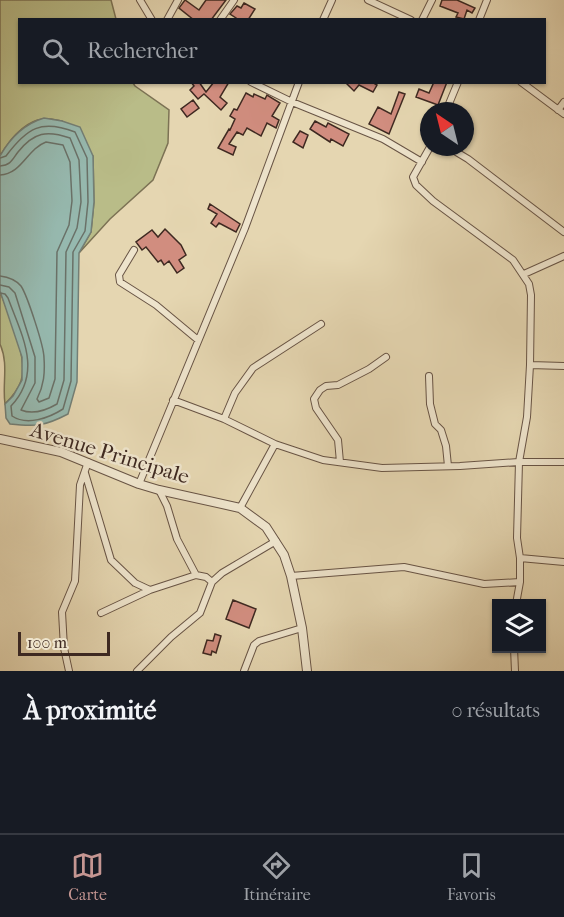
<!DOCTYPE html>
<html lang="fr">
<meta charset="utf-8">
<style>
:root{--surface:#171b24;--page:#20242c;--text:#f1f3f6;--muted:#9ea1a6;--line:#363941;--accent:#c59692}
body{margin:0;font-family:"IM FELL French Canon",serif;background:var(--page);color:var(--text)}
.controls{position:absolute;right:18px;bottom:18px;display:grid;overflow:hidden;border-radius:0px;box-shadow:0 2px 4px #0004}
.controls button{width:54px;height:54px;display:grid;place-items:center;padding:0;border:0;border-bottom:2px solid var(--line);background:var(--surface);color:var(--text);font:30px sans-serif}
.compass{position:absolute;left:420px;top:102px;width:54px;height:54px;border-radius:50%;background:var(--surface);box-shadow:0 2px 4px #0004;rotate:325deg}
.scale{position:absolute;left:18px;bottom:15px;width:92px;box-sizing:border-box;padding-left:6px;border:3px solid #3e2921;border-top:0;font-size:16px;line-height:21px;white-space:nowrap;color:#3e2921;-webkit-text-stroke:4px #eee4cc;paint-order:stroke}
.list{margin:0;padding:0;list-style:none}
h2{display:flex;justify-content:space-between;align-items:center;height:78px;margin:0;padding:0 24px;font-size:26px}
h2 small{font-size:20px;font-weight:400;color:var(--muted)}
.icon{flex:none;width:33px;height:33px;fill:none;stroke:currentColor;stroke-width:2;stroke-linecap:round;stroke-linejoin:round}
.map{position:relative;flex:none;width:564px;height:671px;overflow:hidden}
.search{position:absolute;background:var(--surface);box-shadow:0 2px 4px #0004;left:18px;right:18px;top:18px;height:66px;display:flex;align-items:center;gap:15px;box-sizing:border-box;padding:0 21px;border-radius:0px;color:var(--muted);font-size:22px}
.sheet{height:162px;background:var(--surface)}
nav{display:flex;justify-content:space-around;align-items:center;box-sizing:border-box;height:84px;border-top:2px solid var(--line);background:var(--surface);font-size:16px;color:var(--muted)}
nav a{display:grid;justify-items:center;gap:3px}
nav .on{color:var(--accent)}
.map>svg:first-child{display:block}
.green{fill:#b9bc88;stroke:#7c7254;stroke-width:1.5}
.water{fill:#96b9af;stroke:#737f76;stroke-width:1.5}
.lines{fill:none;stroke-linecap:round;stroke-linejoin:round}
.shore{stroke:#6a7168;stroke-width:1.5}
.building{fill:#d18d7f;stroke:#3e2921;stroke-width:1.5}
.minor-casing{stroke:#685445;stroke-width:8}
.tertiary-casing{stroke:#685445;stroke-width:10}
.minor{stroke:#eee4cc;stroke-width:6}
.tertiary{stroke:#eee4cc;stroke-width:8}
.labels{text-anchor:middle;stroke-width:5;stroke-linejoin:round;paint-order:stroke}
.street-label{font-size:21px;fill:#3e2921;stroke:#eee4cc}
</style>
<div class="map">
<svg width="564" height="671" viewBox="0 0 564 671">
<rect width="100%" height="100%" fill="#e5d6b1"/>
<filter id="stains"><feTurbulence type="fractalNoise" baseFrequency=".00333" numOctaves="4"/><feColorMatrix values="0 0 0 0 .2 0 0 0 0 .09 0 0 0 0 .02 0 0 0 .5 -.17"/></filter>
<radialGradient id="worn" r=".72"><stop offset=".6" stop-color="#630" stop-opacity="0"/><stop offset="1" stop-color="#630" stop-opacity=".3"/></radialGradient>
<path class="green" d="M 0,0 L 111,0 L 116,19 L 20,20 L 20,82 L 133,83 L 135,86 L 169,110 L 168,143 L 153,180 L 110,219 L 79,253 L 91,232 L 94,202 L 93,156 L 62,121 C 56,120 49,118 43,119 C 24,121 9,141 0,156 Z
M 0,291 C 8,314 29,358 21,381 C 18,390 11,398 5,404 C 2,384 9,364 0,344 Z"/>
<path class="water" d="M 44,118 L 62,121 L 80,127 L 93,156 L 94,202 L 91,232 L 79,253 L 77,382 L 68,414 C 45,426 36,427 10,424 L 6,418 L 5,404 L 13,396 L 22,380 L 22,357 L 0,291 L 0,156 C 10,138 24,124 44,118 Z"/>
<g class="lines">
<path class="shore" d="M 0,158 L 6,156 C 27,128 41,119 75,132 L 87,158 L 88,202 L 85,231 L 73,252 L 71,381 L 63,409 C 49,418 27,426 12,416 L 11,406 C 43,372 22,336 8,298 L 5,294 L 0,293
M 0,166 C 11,165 12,160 18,152 C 34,132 47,130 70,138 L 79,160 L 81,202 L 77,228 L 66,252 L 64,380 L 57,404 C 45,411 33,415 21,410 L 35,383 L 35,357 L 15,293 L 9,287 L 0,285
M 0,175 C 22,174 27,149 46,142 L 63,145 L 70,162 L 72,201 L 69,225 L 57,252 L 55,379 L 49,398 L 39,402 L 37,399 C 44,385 45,373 44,358 C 44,346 27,295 21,286 C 15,279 8,277 0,276"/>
</g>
<path class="building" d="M 185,0 L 199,10 L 206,0 L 226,0 L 211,20 L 194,20 L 179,8 Z
M 442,0 L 457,0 L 475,8 L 472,13 L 467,10 L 464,19 L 456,17 L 458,13 L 440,6 Z
M 244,3 L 255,9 L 248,20 L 235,20 L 236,18 L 230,14 L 237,6 L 241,8 Z
M 191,82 L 199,82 L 206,92 L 214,82 L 229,82 L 220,97 L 227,103 L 221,110 L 204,94 L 198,99 L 190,90 L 194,86 Z
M 345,82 L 372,82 L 377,85 L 373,92 L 359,85 L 354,91 Z
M 434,82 L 447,82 L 438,105 L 416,97 L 419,89 L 429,93 Z
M 399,92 L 405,94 L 389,134 L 369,124 L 378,107 L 391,114 Z
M 246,93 L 253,97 L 254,94 L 265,99 L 267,95 L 280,103 L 272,116 L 279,120 L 276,128 L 267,123 L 261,136 L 247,128 L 243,135 L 237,132 L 229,144 L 236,147 L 233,155 L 218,148 L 229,129 L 230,130 L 235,119 L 230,116 L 234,109 L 237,110 Z
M 193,100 L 199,108 L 187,117 L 181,109 Z
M 315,121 L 326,127 L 328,123 L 349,134 L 343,146 L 331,139 L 330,142 L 310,129 Z
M 300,131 L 308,135 L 303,148 L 293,142 Z
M 210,204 L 240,224 L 236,232 L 219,223 L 216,227 L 211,223 L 217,214 L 208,209 Z
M 165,229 L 181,245 L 186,255 L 179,260 L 184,268 L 177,273 L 169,261 L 164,265 L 161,260 L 158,262 L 146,247 L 142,250 L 136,242 L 152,230 L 158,237 Z
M 233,600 L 256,609 L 249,628 L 226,619 Z
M 215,634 L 221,636 L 216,653 L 212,651 L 211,655 L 203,653 L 207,640 L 213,641 Z"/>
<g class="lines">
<g class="minor-casing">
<path id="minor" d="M 140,0 L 152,20
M 368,0 L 411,20
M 167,20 L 178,0
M 220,20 L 234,0
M 323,20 L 332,0
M 422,20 L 432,0
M 479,20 L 487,0
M 251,82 L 292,102 L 383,139 L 422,162
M 521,82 L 564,114
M 558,110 L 564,102
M 446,111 L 458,82
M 430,147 L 413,177 L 416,185 L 433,201 L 513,260 L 529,284 L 531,295 L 530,365 L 527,417 L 519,462 L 517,538 L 520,558 L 520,582 L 516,604
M 448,147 L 468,159 L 564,232
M 134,250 L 119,275 L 120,282 L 156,305 L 198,340
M 524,274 L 564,256
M 530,365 L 564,366
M 429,376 L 430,404 L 435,424 L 441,430 L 446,446 L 448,466
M 173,400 L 224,419 L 275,444
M 224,419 L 235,393 L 253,368 L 321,324
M 340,462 L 338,440 L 316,408 L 314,399 L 320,390 L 326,386 L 338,385 L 369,369 L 386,357
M 85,473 L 111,560 L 135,583 L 150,590 L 196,575 L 206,577 L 212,582
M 139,484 L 245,228 L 299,82
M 159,490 L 167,506 L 177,539 L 196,575
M 240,508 L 275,444 L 323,460 L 382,468 L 460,466 L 519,462 L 564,462
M 520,558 L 564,562
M 291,576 L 404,567 L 484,584 L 520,582
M 101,613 L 150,590
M 514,648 L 515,671
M 69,671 L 64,648 L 62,612 L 75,581 L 80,485 L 88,462
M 137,671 L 171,637 L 200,613 L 212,582 L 222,573 L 276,541
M 244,671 L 254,645 L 259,641 L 302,628"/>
</g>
<g class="tertiary-casing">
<path id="tertiary" d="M 0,439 L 61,452 L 139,484 L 159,490 L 240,508 L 266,527 L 284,555 L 291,576 L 302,628 L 307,671"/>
</g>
<use href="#minor" class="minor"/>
<use href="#tertiary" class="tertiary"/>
</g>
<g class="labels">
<g class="street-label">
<text transform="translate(110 453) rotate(17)" y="7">Avenue Principale</text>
</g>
</g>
<rect width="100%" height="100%" filter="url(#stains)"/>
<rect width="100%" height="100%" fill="url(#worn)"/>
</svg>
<div class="controls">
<button><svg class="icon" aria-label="layers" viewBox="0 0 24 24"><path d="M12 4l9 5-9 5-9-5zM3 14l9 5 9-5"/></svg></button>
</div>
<svg class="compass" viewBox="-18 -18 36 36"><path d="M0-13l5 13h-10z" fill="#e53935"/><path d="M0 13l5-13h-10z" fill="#9ea1a6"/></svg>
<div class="scale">100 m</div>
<div class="search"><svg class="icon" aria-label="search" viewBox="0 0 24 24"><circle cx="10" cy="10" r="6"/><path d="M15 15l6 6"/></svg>Rechercher</div>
</div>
<section class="sheet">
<h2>À proximité<small>0 résultats</small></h2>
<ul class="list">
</ul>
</section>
<nav>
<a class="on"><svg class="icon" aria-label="map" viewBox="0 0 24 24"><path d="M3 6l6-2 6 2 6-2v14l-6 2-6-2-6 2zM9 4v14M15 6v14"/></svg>Carte</a>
<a><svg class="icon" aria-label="directions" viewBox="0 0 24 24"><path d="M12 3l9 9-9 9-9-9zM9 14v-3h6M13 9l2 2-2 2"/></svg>Itinéraire</a>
<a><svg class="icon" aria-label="saved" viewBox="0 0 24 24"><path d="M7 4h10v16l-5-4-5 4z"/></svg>Favoris</a>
</nav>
